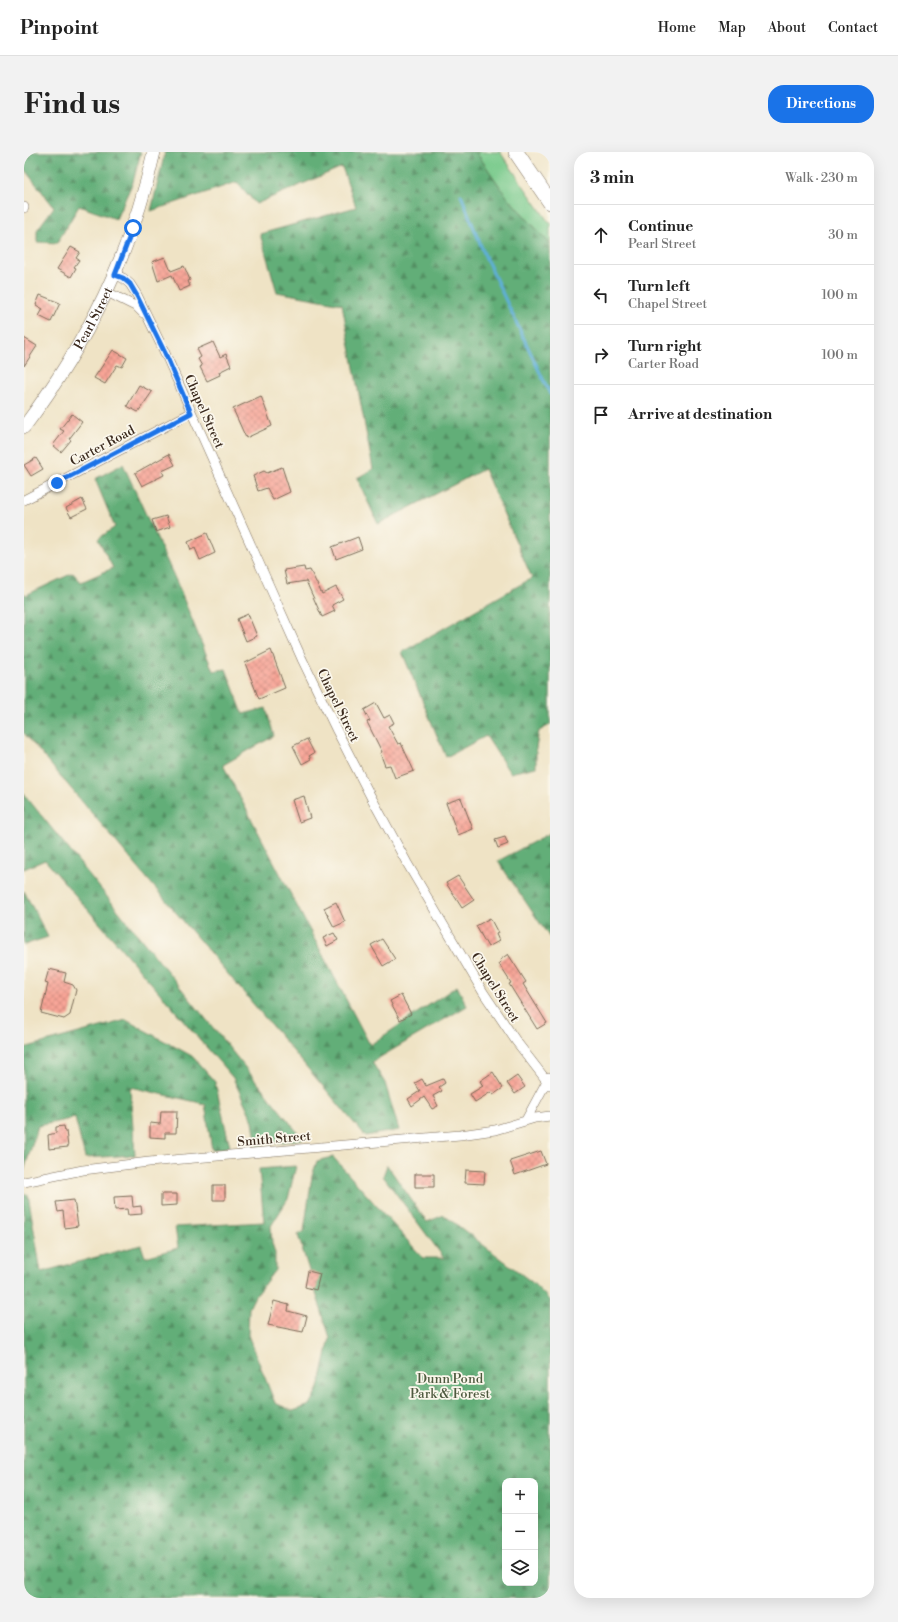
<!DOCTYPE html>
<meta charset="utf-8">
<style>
:root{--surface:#fff;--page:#f2f2f2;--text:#222;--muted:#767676;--line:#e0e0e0;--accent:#1a73e8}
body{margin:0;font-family:"Libre Bodoni",serif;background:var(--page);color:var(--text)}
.controls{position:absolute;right:12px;bottom:12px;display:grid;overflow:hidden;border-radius:8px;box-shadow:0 4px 16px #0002}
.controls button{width:36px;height:36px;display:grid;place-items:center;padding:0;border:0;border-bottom:1px solid var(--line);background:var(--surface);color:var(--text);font:20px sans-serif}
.stop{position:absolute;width:12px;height:12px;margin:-9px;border:3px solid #1a73e8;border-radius:50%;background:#fff}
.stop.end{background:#1a73e8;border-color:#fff;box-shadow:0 1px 4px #0008}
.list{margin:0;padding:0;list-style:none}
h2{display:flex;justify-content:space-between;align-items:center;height:52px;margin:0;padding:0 16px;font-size:17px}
h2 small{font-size:13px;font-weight:400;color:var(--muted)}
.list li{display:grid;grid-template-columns:26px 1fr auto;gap:12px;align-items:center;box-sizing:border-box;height:60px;padding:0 16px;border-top:1px solid var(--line)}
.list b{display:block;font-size:15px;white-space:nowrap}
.list p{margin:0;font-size:13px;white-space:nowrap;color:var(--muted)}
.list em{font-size:13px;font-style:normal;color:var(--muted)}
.icon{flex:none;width:22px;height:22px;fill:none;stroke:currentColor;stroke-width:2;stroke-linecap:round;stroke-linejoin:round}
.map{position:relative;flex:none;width:526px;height:1446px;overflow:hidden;border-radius:16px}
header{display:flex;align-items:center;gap:24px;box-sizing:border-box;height:56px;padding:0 20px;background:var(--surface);border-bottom:1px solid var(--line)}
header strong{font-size:19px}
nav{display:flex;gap:22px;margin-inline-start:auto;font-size:14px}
.intro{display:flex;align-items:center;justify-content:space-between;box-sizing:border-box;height:96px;padding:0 24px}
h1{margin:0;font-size:28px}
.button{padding:10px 18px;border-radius:16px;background:var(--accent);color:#fff;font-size:14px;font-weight:700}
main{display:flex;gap:24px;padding:0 24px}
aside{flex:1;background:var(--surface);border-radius:16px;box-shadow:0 4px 16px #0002}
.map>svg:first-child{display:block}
.grass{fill:#79ca8c;stroke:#5a7a55}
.forest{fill:url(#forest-firs);stroke:#4e6c4b;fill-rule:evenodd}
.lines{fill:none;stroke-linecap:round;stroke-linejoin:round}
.stream{stroke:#5fafd9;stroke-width:3}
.building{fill:url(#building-cross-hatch)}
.minor-casing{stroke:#7a6b58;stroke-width:10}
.secondary-casing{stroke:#7a6b58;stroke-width:14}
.trunk-casing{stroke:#7a6b58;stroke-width:16}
.minor{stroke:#fff;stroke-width:9}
.secondary{stroke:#fff;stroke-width:13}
.trunk{stroke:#fff;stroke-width:15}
.route{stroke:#1a73e8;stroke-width:5}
.labels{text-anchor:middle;stroke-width:3.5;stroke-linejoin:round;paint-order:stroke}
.street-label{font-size:13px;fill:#3b2a1e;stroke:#fbf7ec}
.park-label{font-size:13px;fill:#4e5a3f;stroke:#fbf7ec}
</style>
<header>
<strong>Pinpoint</strong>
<nav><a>Home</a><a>Map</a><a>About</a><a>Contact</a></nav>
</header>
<div class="intro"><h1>Find us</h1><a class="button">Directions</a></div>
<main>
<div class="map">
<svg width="526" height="1446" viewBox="0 0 526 1446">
<defs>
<pattern id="forest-firs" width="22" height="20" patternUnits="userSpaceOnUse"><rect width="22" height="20" fill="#62ae78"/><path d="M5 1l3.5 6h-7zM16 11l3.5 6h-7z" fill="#528e62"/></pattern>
<pattern id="building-cross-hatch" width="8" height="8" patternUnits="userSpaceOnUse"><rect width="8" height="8" fill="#f8a496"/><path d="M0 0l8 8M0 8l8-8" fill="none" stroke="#ca867a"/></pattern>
</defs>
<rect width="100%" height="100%" fill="#fbf7ec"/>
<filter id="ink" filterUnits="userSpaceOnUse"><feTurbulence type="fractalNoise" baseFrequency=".025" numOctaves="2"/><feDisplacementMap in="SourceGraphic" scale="8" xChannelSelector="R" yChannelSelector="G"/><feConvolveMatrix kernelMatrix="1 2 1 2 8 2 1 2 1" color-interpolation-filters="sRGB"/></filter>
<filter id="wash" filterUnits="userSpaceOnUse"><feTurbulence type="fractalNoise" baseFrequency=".012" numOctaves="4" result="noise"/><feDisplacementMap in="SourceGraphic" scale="16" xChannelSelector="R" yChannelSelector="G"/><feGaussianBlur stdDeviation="0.9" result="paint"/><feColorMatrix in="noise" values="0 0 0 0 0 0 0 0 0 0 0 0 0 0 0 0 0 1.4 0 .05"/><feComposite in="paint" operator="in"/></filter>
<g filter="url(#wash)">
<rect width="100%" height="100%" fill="#efe3c5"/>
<path class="grass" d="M 452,0 L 476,0 L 526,72 L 526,92 L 483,45 Z"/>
<path class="forest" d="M 0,0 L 117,0 L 109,30 L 92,67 L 55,54 L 33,91 L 13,90 L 13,78 L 30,55 L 0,17 Z
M 141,0 L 452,0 L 483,45 L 526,92 L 526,573 L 515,579 L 512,596 L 512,615 L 486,621 L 462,584 L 422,605 L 378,500 L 508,426 L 460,317 L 354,372 L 333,326 L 349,317 L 318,152 L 253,140 L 236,82 L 332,55 L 318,15 L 232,52 L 213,30 L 127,59 Z
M 99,312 L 153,431 L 189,519 L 202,517 L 219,562 L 242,556 L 250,584 L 199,613 L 346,893 L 433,834 L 443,854 L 348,910 L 361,931 L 375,978 L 341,984 L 0,581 L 0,441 L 2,443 L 49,421 L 57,430 L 89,416 L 74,387 L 91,375 L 71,327 Z
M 0,642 L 279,987 L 233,994 L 229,969 L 209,926 L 21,708 L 0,717 Z
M 526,681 L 526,786 L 474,709 Z
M 0,739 L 24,785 L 0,793 Z
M 102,868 L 168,904 L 191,930 L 206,995 L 188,998 L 181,952 L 106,935 L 111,1003 L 61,1006 L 51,966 L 14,974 L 0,1019 L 0,896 Z
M 309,1005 L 399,1106 L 420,1106 L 359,1024 L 363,1013 L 403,1070 L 420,1063 L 509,1131 L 526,1148 L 526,1446 L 0,1446 L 0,1043 L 4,1042 L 17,1120 L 117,1093 L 121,1105 L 154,1096 L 151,1075 L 240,1070 L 235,1017 L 272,1014 L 264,1047 L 247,1074 L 248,1091 L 251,1101 L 251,1118 L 231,1144 L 225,1156 L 224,1183 L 251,1251 L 269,1259 L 286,1253 L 295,1236 L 306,1186 L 274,1083 L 280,1079 L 288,1024 L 293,1009 ZM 481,1329 L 511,1329 L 511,1431 L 481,1431 Z"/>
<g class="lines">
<path class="stream" d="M 437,43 L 461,104 L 526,242"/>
</g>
<g id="blocks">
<path class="building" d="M 47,95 L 56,100 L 52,106 L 55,108 L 50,115 L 52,116 L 47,125 L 33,117 Z
M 141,105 L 147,119 L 160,114 L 166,128 L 164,129 L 166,134 L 155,139 L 148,123 L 134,129 L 128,110 Z
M 16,143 L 36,151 L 27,170 L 15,164 L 19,157 L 12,153 Z
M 0,186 L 13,194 L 0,214 Z
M 189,190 L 196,205 L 202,202 L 207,214 L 195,220 L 196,223 L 183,229 L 176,215 L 178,214 L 174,207 L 177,205 L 173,197 Z
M 89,198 L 103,206 L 98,215 L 93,213 L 81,232 L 70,226 Z
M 115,233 L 128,240 L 114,260 L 103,254 Z
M 237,244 L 248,274 L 222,286 L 209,257 Z
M 48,262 L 58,270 L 45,287 L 47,288 L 37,300 L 29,293 L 40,279 L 36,277 Z
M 145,302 L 151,313 L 138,319 L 140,323 L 118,334 L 111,321 Z
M 12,306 L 19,317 L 7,324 L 0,313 Z
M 258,315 L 266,340 L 249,348 L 243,336 L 234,339 L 229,324 L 240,319 L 243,321 Z
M 58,347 L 63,357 L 47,365 L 42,356 Z
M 142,364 L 146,375 L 132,380 L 128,368 Z
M 183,381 L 191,401 L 176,408 L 171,396 L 167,398 L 164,390 Z
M 334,385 L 338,397 L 312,407 L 308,395 Z
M 280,415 L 281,419 L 286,418 L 298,442 L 312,435 L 319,447 L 308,453 L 311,459 L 298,465 L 282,429 L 263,432 L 260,418 Z
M 224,462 L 233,484 L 222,489 L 213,467 Z
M 247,498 L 261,536 L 235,547 L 221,511 Z
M 352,551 L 360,566 L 366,563 L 370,571 L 364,574 L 374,592 L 377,591 L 390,619 L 371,626 L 366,613 L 361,614 L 356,601 L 358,600 L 343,570 L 346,569 L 340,558 Z
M 283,587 L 290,601 L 285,604 L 287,607 L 278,612 L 269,594 Z
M 280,644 L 286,666 L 275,670 L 268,648 Z
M 437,646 L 449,677 L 434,683 L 422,651 Z
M 481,685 L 484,692 L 474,696 L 471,688 Z
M 434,724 L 450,748 L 438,756 L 422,731 Z
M 312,750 L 321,770 L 310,775 L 300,756 Z
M 466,766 L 474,781 L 472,782 L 475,789 L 464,795 L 452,774 Z
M 310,781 L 314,788 L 303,794 L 299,786 Z
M 358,787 L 371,807 L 359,814 L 347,793 Z
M 484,802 L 502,830 L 499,832 L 523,871 L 513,877 L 485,832 L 487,831 L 475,812 L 477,810 L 476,808 Z
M 25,817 L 42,821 L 40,830 L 49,833 L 52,838 L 46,863 L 40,867 L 17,861 L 24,832 L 21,831 Z
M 377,843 L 387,862 L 376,868 L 366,849 Z
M 469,920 L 479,936 L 469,943 L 467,940 L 451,950 L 446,942 L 459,934 L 456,929 Z
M 493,924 L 501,935 L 491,942 L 483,931 Z
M 398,927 L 402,934 L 419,927 L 421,931 L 415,935 L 418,939 L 409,944 L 414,954 L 408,957 L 400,945 L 388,954 L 384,947 L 396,939 L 391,931 Z
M 137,959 L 153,959 L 152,981 L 141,981 L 141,986 L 126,985 L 126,971 L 136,972 Z
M 40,974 L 41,979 L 42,979 L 44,995 L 25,997 L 24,983 L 32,981 L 32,975 Z
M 517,999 L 522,1012 L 491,1023 L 486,1009 Z
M 442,1018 L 461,1019 L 460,1032 L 441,1031 Z
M 391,1022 L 410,1022 L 410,1035 L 391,1035 Z
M 189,1033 L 201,1033 L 201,1048 L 189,1048 Z
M 137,1042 L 153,1042 L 153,1053 L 137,1054 Z
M 108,1044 L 109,1055 L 117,1054 L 118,1062 L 104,1063 L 103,1057 L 91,1058 L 90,1045 Z
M 50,1048 L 54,1074 L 41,1076 L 39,1059 L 34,1060 L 32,1050 Z
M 284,1119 L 296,1122 L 292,1138 L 281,1135 Z
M 250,1149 L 265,1153 L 264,1159 L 283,1164 L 279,1180 L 244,1173 Z"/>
</g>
</g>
<g filter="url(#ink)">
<use href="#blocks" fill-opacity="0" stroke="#7a6b58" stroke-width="1"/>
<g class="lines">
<g class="minor-casing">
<path id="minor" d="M 0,56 L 0,55
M 91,123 L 99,126 L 106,132 L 113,143 L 141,201 L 278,507 L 313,579 L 347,645 L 383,711 L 459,840 L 492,889 L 526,933
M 83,140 L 113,155 L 119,161
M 0,348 L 167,261
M 502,968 L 525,925
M 0,1030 L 59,1018 L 125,1010 L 436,983 L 471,978 L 511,966 L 526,964"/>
</g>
<g class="secondary-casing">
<g id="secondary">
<path id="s1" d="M 0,275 C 63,191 107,103 130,0"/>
</g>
</g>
<g class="trunk-casing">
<path id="trunk" d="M 492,0 L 526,50"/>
</g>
<use href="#minor" class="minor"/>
<use href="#secondary" class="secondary"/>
<use href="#trunk" class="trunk"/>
</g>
</g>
<g class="lines" filter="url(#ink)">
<path class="route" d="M 33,331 L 167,261 L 141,201 L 113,144 L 106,132 L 99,126 L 91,123 L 109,76"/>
</g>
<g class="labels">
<g class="street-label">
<text dy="5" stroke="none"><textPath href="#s1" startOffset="129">Pearl Street</textPath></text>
<text transform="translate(181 259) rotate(66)" y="5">Chapel Street</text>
<text transform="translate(78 293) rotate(-28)" y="5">Carter Road</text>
<text transform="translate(315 553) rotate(64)" y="5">Chapel Street</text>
<text transform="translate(472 835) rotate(58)" y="5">Chapel Street</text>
<text transform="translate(250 986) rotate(-5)" y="5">Smith Street</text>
</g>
<g class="park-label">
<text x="426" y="1231">Dunn Pond<tspan x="426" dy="15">Park &amp; Forest</tspan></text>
</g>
</g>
</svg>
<div class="controls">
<button>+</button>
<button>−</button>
<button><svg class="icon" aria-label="layers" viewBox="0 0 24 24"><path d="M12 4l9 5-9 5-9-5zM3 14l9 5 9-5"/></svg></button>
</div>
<div class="stop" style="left:109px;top:76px"></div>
<div class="stop end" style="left:33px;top:331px"></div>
</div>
<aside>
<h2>3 min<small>Walk · 230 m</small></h2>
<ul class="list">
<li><svg class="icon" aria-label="ahead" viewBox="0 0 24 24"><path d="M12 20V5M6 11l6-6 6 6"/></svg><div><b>Continue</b><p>Pearl Street</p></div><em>30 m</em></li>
<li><svg class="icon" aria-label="left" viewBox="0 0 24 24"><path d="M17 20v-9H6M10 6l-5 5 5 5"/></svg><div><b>Turn left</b><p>Chapel Street</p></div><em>100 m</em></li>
<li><svg class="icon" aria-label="right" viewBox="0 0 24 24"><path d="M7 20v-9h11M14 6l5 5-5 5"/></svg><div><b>Turn right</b><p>Carter Road</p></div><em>100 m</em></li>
<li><svg class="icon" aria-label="arrive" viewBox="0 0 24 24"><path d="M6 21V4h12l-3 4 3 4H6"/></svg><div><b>Arrive at destination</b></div></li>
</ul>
</aside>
</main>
